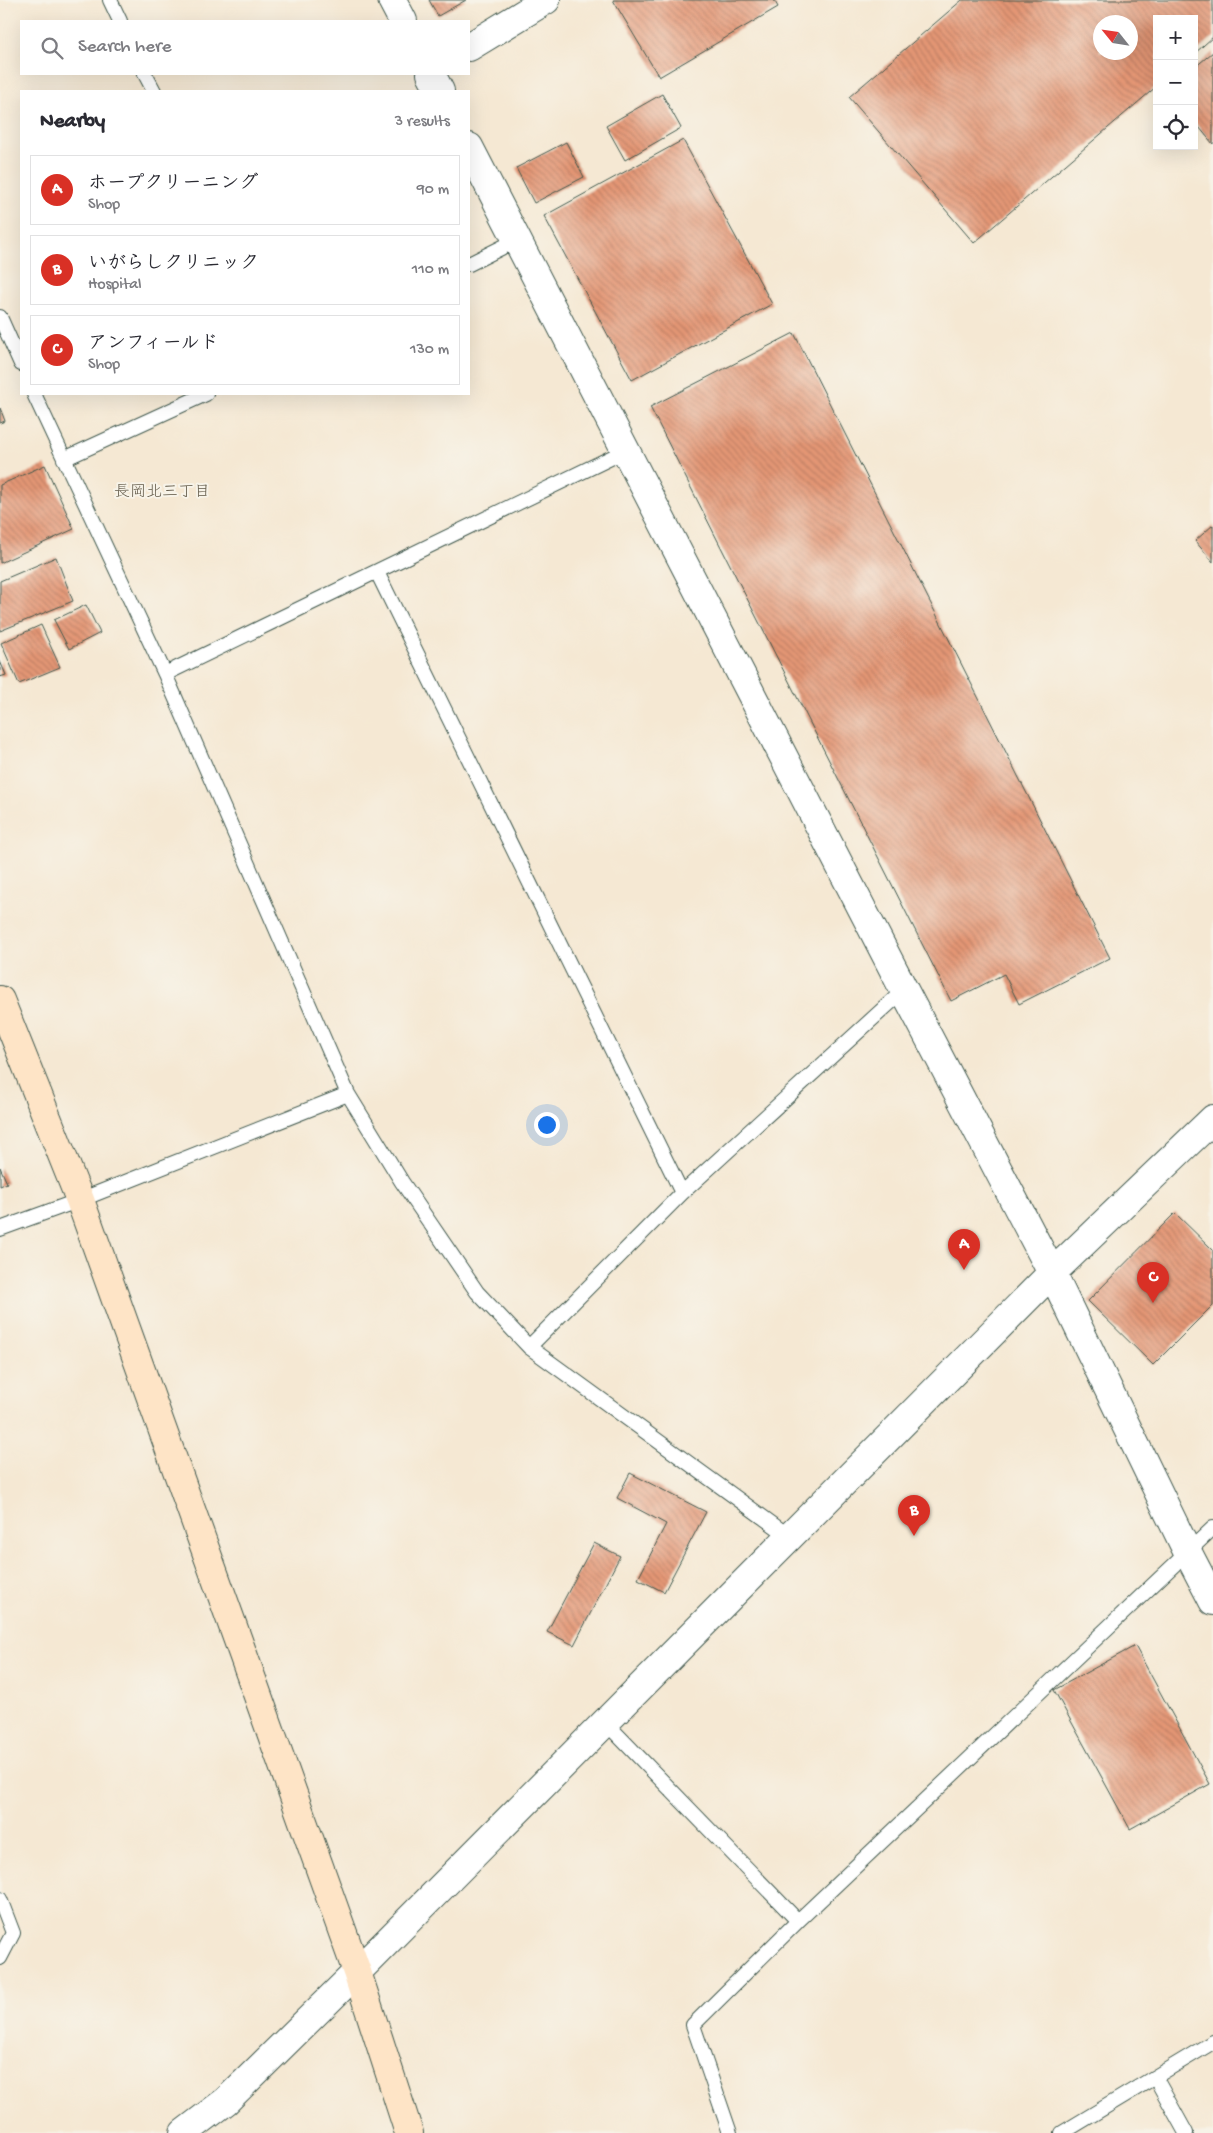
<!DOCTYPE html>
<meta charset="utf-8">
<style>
:root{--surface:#fff;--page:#f7f7f7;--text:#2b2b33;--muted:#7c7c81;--line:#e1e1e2;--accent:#d93025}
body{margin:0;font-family:"Gochi Hand","Klee One",sans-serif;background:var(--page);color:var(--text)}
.controls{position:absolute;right:15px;top:15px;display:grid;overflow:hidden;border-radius:0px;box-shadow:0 5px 20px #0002}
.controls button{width:45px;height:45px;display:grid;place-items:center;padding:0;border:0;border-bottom:1px solid var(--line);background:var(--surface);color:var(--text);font:25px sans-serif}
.compass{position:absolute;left:1093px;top:15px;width:45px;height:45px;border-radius:50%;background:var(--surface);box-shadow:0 5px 20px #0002;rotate:300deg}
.you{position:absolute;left:546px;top:1124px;width:18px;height:18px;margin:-12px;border:4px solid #fff;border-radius:50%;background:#1a73e8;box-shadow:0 0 0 8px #1a73e833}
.badge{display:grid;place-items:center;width:32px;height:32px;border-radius:50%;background:var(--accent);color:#fff;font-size:16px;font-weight:700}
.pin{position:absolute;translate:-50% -41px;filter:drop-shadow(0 1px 2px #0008)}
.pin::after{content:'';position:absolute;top:26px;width:18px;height:15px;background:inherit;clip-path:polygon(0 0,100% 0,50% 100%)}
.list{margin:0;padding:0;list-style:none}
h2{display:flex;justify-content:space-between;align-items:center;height:65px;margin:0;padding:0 20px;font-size:21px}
h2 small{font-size:16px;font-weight:400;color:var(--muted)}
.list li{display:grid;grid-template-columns:32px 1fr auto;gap:15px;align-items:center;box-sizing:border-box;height:70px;margin:0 10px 10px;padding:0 10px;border:1px solid var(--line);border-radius:0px}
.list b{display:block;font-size:19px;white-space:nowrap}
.list p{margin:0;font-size:16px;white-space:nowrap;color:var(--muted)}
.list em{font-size:16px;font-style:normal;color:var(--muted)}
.icon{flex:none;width:28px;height:28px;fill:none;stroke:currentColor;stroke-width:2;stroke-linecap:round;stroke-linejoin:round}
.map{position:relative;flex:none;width:1213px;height:2133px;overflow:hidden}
.search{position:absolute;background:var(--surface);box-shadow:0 5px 20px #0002;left:20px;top:20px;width:450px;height:55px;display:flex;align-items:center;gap:12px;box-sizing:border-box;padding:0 18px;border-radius:0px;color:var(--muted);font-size:19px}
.panel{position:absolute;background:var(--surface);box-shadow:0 5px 20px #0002;left:20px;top:90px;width:450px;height:305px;border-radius:0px}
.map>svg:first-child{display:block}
.building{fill:url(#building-back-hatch);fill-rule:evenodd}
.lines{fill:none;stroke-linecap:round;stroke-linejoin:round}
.lane-casing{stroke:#3f574c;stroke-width:16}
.street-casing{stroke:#3f574c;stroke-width:30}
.secondary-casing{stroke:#3f574c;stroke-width:30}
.lane{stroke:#fff;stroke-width:14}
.street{stroke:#fff;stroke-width:28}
.secondary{stroke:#fee4c6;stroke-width:28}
.labels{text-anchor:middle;stroke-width:4;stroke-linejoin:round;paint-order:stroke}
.neighbourhood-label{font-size:16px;fill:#645c4b;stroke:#f7f3e8}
</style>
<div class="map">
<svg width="1213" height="2133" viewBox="0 0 1213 2133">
<defs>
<pattern id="building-back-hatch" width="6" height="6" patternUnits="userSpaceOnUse" patternTransform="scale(1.25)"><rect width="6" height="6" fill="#e49675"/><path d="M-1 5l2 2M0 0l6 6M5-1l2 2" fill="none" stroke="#b87c61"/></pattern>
</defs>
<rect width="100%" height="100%" fill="#f7f3e8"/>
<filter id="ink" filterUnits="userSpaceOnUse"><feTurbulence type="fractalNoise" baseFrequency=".02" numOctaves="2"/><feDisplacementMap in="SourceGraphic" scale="10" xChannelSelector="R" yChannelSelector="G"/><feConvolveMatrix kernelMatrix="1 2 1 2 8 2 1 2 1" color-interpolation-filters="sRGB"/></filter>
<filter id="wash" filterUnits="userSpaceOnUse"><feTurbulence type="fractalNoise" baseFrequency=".0096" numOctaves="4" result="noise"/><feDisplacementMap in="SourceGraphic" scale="20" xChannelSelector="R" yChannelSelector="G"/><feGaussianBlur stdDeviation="1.12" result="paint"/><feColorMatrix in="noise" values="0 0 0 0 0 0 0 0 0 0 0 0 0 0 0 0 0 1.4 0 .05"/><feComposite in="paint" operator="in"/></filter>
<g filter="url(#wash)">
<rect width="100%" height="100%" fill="#f5e8d3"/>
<g id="blocks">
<path class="building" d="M 429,0 L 466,0 L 438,16 Z
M 613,0 L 774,0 L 778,7 L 659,77 Z
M 962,0 L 1213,0 L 1213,37 L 1194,54 L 1194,19 L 1157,19 L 1157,86 L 974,243 L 849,97 ZM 1100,22 L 1130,22 L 1130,52 L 1100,52 Z
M 1213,52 L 1213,144 L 1194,121 L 1194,68 Z
M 662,94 L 681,128 L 625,160 L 606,126 Z
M 683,140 L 772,304 L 632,380 L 544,216 Z
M 566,142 L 584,177 L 534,203 L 516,168 Z
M 794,333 L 1110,958 L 1019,1004 L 1004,974 L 951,1001 L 650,407 Z
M 0,408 L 5,421 L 0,423 Z
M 45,465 L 74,529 L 0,563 L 0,485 Z
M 1213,525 L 1213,562 L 1195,541 Z
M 56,557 L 73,601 L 0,631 L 0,581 Z
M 86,605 L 100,633 L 69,649 L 54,620 Z
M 41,625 L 60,667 L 19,684 L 1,643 Z
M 0,661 L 6,675 L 0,677 Z
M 0,1167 L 7,1183 L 0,1186 Z
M 1175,1213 L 1213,1250 L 1213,1305 L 1153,1365 L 1088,1301 Z
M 630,1473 L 706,1512 L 664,1592 L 638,1579 L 666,1524 L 617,1498 Z
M 594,1543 L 620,1556 L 574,1645 L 547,1632 Z
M 1135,1646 L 1210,1784 L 1130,1829 L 1054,1690 Z"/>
</g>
</g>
<g filter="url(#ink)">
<use href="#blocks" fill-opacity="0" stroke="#3f574c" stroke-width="1"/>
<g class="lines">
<g class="lane-casing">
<path id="lane" d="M 110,0 L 120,21
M 145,74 L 154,91
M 469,264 L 517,240
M 0,317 L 21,364
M 34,394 L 165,674 L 348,1094 L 402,1182 L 477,1292 L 529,1347 L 790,1537
M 64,459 L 206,394
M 377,572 L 682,1193
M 165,674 L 627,450
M 0,1229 L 80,1200 L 348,1094
M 529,1347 L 682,1193 L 904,990
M 606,1723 L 798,1921
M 0,1899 L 13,1933 L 0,1958
M 1155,2077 L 1186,2133
M 730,2133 L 693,2025 L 798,1921 L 1213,1528
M 1062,2133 L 1213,2042"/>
</g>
<g class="street-casing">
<path id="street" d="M 392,0 L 403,21
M 469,47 L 546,0
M 431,74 L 440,91
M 469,147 L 904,990 L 1052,1273 L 1188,1553 L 1213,1601
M 184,2133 L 226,2101 L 357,1972 L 1052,1273 L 1213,1119"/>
</g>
<g class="secondary-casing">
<path id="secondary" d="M 0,1000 L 80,1200 L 357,1972 L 409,2133"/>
</g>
<use href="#lane" class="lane"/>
<use href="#street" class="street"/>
<use href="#secondary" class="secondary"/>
</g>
</g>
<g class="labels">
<g class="neighbourhood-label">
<text x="162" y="496">長岡北三丁目</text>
</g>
</g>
</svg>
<div class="controls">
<button>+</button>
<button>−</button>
<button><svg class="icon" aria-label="locate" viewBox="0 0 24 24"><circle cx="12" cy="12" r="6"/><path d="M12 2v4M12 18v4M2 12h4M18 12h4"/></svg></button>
</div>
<svg class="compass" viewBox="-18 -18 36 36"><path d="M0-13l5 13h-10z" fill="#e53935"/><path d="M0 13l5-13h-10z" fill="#7c7c81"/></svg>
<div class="you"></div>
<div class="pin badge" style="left:964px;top:1270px">A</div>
<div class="pin badge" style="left:914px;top:1536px">B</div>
<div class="pin badge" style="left:1153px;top:1303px">C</div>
<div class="search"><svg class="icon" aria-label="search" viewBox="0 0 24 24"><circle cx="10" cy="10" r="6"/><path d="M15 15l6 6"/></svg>Search here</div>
<section class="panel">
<h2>Nearby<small>3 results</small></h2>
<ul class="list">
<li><span class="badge">A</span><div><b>ホープクリーニング</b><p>Shop</p></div><em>90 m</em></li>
<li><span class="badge">B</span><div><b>いがらしクリニック</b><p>Hospital</p></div><em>110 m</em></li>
<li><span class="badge">C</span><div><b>アンフィールド</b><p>Shop</p></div><em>130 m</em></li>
</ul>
</section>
</div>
